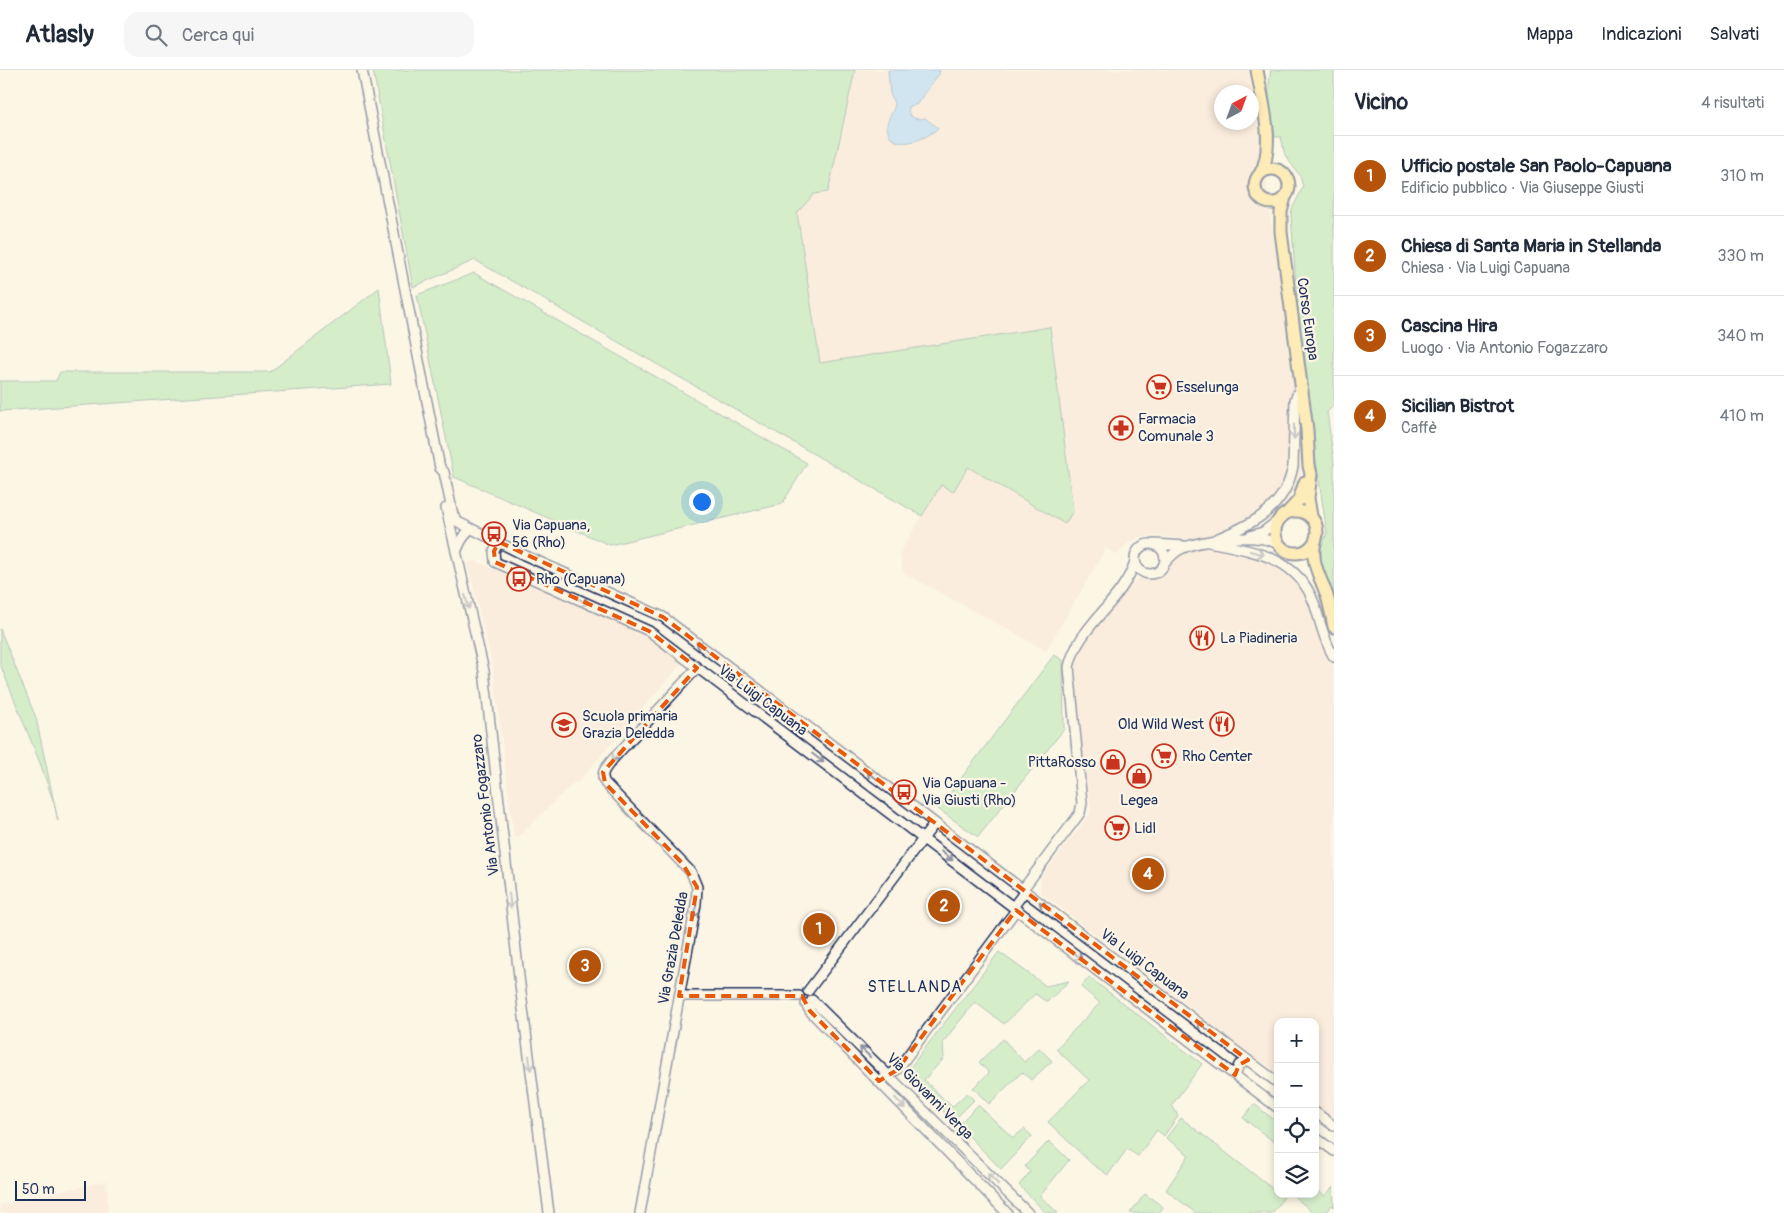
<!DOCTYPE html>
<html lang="it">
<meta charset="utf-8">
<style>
:root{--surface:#fff;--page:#f6f6f7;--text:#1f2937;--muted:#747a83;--line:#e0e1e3;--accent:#b45309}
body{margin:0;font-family:Pangolin,sans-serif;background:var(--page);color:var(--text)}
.controls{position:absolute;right:15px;bottom:15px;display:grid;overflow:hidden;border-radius:10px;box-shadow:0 2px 8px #0003}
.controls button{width:45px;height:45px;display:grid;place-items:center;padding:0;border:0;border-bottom:1px solid var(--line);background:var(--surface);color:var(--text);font:25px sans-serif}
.compass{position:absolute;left:1214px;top:15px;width:45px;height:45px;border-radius:50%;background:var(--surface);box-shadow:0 2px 8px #0003;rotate:41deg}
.scale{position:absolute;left:15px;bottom:12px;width:71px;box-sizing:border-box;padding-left:5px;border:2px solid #1b2f5e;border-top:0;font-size:14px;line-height:18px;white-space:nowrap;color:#1b2f5e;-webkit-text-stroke:4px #fcf5e5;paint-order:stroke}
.you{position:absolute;left:701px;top:431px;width:18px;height:18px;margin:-12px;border:4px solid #fff;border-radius:50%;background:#1a73e8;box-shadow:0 0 0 8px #1a73e833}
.badge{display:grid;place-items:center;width:32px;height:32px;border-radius:50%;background:var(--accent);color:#fff;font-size:16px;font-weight:700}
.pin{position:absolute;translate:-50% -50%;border:2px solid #fff;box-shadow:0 1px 5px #0006}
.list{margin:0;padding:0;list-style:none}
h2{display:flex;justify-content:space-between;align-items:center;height:65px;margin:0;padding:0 20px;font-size:21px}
h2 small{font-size:16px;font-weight:400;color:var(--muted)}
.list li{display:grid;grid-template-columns:32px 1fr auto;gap:15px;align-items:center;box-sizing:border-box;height:80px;padding:0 20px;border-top:1px solid var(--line)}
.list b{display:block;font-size:19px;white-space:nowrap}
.list p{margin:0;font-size:16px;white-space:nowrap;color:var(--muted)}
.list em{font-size:16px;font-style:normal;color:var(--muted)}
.icon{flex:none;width:28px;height:28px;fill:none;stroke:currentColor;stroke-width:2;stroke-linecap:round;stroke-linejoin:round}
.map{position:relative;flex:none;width:1334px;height:1143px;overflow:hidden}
header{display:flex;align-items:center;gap:30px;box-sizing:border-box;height:70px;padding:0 25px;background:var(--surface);border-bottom:1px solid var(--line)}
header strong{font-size:24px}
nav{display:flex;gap:28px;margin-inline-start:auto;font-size:18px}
.search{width:350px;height:45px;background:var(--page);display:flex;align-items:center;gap:12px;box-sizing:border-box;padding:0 18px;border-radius:15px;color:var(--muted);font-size:19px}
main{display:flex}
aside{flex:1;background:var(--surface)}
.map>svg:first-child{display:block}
.built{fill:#f8e2d2;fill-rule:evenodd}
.green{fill:#a9e3a8;stroke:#628983}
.water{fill:#9bd1fa;stroke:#6890bc}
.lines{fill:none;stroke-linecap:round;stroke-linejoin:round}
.minor-casing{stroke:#1b2f5e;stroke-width:12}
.major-casing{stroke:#1b2f5e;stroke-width:15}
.minor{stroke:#fcf5e5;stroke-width:9}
.major{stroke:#ffdf80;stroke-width:11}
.oneway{stroke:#8c92a2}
.marked{fill:none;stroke:#e8590c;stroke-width:4;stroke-dasharray:10 6;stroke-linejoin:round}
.labels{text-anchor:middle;stroke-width:4.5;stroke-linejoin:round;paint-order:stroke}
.street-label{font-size:15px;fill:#1b2f5e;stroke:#fcf5e5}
.poi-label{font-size:15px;fill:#1b2f5e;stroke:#fcf5e5;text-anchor:start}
.neighbourhood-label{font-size:16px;letter-spacing:1px;fill:#1b2f5e;stroke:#fcf5e5}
</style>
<header>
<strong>Atlasly</strong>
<div class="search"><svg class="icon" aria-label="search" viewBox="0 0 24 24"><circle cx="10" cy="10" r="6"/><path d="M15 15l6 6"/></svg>Cerca qui</div>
<nav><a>Mappa</a><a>Indicazioni</a><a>Salvati</a></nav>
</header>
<main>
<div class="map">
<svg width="1334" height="1143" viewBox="0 0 1334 1143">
<rect width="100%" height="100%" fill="#fcf5e5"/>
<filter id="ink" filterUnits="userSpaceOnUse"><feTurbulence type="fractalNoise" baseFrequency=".02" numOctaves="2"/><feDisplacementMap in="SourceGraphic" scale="10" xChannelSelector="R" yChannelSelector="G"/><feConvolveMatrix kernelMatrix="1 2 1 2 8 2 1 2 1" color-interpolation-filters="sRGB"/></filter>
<g filter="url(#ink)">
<path class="built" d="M 855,0 L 1248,0 L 1259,63 L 1300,360 L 1302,394 L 1300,411 L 1282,438 L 1267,450 L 1246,460 L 1191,470 L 1158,466 L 1139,467 L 1128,473 L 1117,485 L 1106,478 L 1046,580 L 904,503 L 899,484 L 941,415 L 968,397 L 1065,454 L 1050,257 L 820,293 L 797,143 L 814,124 L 828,122 ZM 1222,22 L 1252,22 L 1252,52 L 1222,52 Z
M 1209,473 L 1256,483 L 1292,503 L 1309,527 L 1327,587 L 1334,597 L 1334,1049 L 1315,1034 L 1315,952 L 1278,952 L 1278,1005 L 1040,822 L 1041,807 L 1090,744 L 1091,737 L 1070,597 L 1074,584 L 1122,521 L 1138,509 L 1157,503 L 1171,486 Z
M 473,490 L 650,566 L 682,593 L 578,712 L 574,712 L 518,767 L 514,767 L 493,598 L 468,494 Z
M 107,1111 L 108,1143 L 0,1143 L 0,1135 Z"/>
<path class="green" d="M 373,0 L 855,0 L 828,122 L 814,124 L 797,143 L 820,293 L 1050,257 L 1073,441 L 1065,454 L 968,397 L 953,422 L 941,415 L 922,446 L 475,190 L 413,217 Z
M 1271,0 L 1334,0 L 1334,335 L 1327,342 L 1334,393 L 1334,530 L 1321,493 L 1321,478 L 1327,463 L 1314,378 L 1298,242 L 1291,145 L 1292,139 L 1303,117 L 1300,106 L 1285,85 L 1281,67 L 1275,67 C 1271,46 1266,22 1271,0 Z
M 474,203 L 807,393 L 782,434 L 610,475 L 454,407 L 417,225 Z
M 379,218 L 391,314 L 0,341 L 0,311 L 56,311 L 60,302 L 270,302 Z
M 0,559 L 36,648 L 58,751 L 54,733 L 40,693 L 0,594 Z
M 1054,585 L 1063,590 L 1064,659 L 978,767 L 938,739 Z
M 999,882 L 1046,916 L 1069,911 L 1047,932 L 1035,924 L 1004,954 L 975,932 L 943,972 L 944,988 L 924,1010 L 952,1037 L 967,1023 L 974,1030 L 953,1051 L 905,1004 Z
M 1089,907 L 1202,994 L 1172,1035 L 1178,1046 L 1164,1066 L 1157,1060 L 1138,1086 L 1127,1079 L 1108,1105 L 1092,1094 L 1048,1052 L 1089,1010 L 1056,979 L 1100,933 L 1081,917 Z
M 1003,969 L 1024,992 L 1039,978 L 1052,991 L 1031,1010 L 1022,1002 L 989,1034 L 973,1018 L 989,1003 L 979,992 Z
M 1254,1034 L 1278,1053 L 1278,1075 L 1243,1048 Z
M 978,1035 L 1013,1068 L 1024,1059 L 1032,1066 L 1001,1099 L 958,1055 Z
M 1181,1048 L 1278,1123 L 1278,1124 L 1284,1127 L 1272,1143 L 1196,1143 L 1166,1120 L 1189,1085 L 1166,1068 Z
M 1049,1071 L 1069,1090 L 1040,1126 L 1058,1143 L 1046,1143 L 1019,1115 L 1030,1102 L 1025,1096 Z
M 1333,1117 L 1334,1137 L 1332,1135 L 1326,1143 L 1314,1143 L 1291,1124 L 1315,1124 L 1315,1119 L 1325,1126 Z
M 1145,1124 L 1163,1137 L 1159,1143 L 1130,1143 Z"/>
<path class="water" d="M 888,0 L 940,0 L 939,4 L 916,35 L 910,36 C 904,46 916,51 925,48 L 938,58 C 926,70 890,84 887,57 C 887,48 893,43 895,35 L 890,24 Z"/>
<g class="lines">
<g class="minor-casing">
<path id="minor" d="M 362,0 L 440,398 L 444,402 L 453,445 L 458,452 L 524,485 L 663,547 L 1278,1013
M 446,438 L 484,601 L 520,915 L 549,1143
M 1250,466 L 1263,462 L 1280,449
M 499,472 L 494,481 L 495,492 L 649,561 L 1278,1038
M 1209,472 C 1247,456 1285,442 1293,396 L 1295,330 L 1301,315
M 1209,472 C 1252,481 1297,486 1314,533 C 1320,550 1324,572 1334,587
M 1155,474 L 1185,476
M1135 489a15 15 0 1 1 30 0a15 15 0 1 1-30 0Z
M 456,482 L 461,471 L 470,458
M 1164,494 C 1169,488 1174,482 1181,479 C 1199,470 1252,464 1271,471 C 1275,472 1278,474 1281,477
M 1023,819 L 1080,743 L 1082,733 L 1069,597 C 1078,555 1123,532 1135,491
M 1013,837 L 1025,821
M 808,921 L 935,753
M 679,926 L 799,926
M 812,930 L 1028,1143
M 806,934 L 810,941 L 1007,1143
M 1235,1005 L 1239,995 L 1248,990
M 884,1008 L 897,1000 L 1016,840
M 1315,1042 L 1334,1056
M 1315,1067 L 1334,1081
M 640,1143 L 696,834 L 697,817 L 691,802 L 605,713 C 599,703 607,697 613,689 L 697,598"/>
</g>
<g class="major-casing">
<path id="major" d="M 1257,0 C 1262,31 1276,77 1260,104
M1255 116a17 17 0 1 1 34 0a17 17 0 1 1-34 0Z
M 1285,127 L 1281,142 L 1281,162 L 1307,360 L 1309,396 L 1311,404 L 1308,428 L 1311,446
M1275 462a21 21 0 1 1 42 0a21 21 0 1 1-42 0Z
M 1288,442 L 1299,430 L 1305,412
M 1315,472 C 1310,492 1321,508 1327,526 C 1330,536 1332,547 1334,557"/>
</g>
<use href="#minor" class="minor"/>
<use href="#major" class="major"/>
</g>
<defs><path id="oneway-shaft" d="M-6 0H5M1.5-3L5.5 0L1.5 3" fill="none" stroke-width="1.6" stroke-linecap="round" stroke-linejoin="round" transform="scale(1.25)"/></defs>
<g class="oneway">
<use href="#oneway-shaft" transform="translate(1294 362) rotate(90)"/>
<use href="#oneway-shaft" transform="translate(1257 483) rotate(15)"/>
<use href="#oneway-shaft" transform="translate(582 531) rotate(24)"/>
<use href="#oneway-shaft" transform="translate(467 532) rotate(76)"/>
<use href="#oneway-shaft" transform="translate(702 576) rotate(-143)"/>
<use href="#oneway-shaft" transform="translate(617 685) rotate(132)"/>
<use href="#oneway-shaft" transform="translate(818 688) rotate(37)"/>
<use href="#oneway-shaft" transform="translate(873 706) rotate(-143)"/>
<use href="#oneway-shaft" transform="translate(947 786) rotate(38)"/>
<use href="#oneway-shaft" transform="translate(510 831) rotate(83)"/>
<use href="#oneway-shaft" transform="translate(1045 836) rotate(-143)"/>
<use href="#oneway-shaft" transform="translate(695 841) rotate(101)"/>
<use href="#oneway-shaft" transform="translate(1076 885) rotate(37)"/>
<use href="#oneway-shaft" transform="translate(1203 956) rotate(-143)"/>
<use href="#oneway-shaft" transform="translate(865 982) rotate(-135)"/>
<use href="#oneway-shaft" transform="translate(530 993) rotate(83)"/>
<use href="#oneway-shaft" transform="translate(900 1033) rotate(47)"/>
<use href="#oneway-shaft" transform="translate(993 1109) rotate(-136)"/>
</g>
</g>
<path d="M0 0H1334V1143H0ZM 499,472 L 663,547 L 1248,990 L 1239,995 L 1235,1005 L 1016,840 L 897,1000 L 879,1011 L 810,941 L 802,926 L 679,926 L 697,817 L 682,793 L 605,713 L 603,702 L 697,598 L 649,561 L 495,492 L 494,481 Z" fill="#fcf5e5" fill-opacity=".55" fill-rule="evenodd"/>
<path class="marked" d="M 499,472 L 663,547 L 1248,990 L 1239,995 L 1235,1005 L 1016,840 L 897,1000 L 879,1011 L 810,941 L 802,926 L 679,926 L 697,817 L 682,793 L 605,713 L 603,702 L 697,598 L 649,561 L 495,492 L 494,481 Z"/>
<defs>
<g id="supermarket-ring" transform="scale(1.25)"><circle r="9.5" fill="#fcf5e5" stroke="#c8321e" stroke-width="1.5"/><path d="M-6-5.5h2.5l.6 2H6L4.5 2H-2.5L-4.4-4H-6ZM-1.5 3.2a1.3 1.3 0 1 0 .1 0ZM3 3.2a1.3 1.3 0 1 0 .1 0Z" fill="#c8321e"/></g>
<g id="pharmacy-ring" transform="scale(1.25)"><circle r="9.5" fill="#fcf5e5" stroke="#c8321e" stroke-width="1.5"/><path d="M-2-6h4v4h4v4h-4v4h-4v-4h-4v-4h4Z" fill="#c8321e"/></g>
<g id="bus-ring" transform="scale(1.25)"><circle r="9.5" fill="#fcf5e5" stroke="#c8321e" stroke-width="1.5"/><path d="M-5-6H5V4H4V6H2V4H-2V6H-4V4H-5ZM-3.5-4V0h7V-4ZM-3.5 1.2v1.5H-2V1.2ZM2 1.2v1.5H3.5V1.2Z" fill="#c8321e"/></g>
<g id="restaurant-ring" transform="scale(1.25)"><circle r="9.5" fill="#fcf5e5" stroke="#c8321e" stroke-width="1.5"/><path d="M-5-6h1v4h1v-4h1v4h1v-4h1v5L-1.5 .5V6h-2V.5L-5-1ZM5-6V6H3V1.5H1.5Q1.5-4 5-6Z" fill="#c8321e"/></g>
<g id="school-ring" transform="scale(1.25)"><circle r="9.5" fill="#fcf5e5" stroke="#c8321e" stroke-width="1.5"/><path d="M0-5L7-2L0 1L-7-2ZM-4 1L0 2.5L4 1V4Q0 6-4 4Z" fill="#c8321e"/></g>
<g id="shop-ring" transform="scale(1.25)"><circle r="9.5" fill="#fcf5e5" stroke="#c8321e" stroke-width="1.5"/><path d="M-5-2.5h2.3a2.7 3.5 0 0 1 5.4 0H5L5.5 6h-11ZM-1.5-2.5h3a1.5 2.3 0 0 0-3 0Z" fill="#c8321e"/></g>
</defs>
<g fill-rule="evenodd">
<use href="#supermarket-ring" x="1159" y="317"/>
<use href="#pharmacy-ring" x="1121" y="358"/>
<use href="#bus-ring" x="494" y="464"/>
<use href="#bus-ring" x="519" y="509"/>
<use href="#restaurant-ring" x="1202" y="568"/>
<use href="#restaurant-ring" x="1222" y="654"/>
<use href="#school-ring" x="564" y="655"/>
<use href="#supermarket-ring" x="1164" y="686"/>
<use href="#shop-ring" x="1113" y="692"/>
<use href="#shop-ring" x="1139" y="706"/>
<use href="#bus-ring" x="904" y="722"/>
<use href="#supermarket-ring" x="1117" y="758"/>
</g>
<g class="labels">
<g class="street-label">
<text transform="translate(1308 249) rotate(82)" y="5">Corso Europa</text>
<text transform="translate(763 630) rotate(37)" y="5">Via Luigi Capuana</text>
<text transform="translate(485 735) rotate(-97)" y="5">Via Antonio Fogazzaro</text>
<text transform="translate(673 878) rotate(-80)" y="5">Via Grazia Deledda</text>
<text transform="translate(1145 894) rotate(37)" y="5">Via Luigi Capuana</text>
<text transform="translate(930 1026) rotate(45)" y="5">Via Giovanni Verga</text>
</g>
<g class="poi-label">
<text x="1176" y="322">Esselunga</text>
<text x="1138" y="354">Farmacia<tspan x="1138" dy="17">Comunale 3</tspan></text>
<text x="512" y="460">Via Capuana,<tspan x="512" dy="17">56 (Rho)</tspan></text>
<text x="536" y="514">Rho (Capuana)</text>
<text x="1220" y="573">La Piadineria</text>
<text x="582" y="651">Scuola primaria<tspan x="582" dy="17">Grazia Deledda</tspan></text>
<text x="1204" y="659" text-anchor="end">Old Wild West</text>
<text x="1182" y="691">Rho Center</text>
<text x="1096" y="697" text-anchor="end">PittaRosso</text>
<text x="922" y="718">Via Capuana -<tspan x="922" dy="17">Via Giusti (Rho)</tspan></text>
<text x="1139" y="735" text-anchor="middle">Legea</text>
<text x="1134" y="763">Lidl</text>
</g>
<g class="neighbourhood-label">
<text x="915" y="922">STELLANDA</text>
</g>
</g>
</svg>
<div class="controls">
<button>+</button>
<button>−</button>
<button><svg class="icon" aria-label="locate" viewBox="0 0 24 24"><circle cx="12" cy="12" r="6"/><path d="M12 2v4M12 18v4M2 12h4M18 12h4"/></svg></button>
<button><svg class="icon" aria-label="layers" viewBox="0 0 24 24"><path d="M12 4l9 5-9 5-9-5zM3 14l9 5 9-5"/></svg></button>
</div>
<svg class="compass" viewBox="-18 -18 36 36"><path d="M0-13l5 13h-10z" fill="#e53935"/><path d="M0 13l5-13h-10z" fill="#747a83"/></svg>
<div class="scale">50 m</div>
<div class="you"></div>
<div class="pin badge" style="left:819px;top:859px">1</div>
<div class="pin badge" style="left:944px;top:836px">2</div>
<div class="pin badge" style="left:585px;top:896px">3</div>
<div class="pin badge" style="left:1148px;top:804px">4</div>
</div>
<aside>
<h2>Vicino<small>4 risultati</small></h2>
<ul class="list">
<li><span class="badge">1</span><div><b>Ufficio postale San Paolo-Capuana</b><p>Edificio pubblico · Via Giuseppe Giusti</p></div><em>310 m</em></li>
<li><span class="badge">2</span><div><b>Chiesa di Santa Maria in Stellanda</b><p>Chiesa · Via Luigi Capuana</p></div><em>330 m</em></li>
<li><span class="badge">3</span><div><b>Cascina Hira</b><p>Luogo · Via Antonio Fogazzaro</p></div><em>340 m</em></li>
<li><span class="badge">4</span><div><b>Sicilian Bistrot</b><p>Caffè</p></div><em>410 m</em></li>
</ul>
</aside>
</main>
